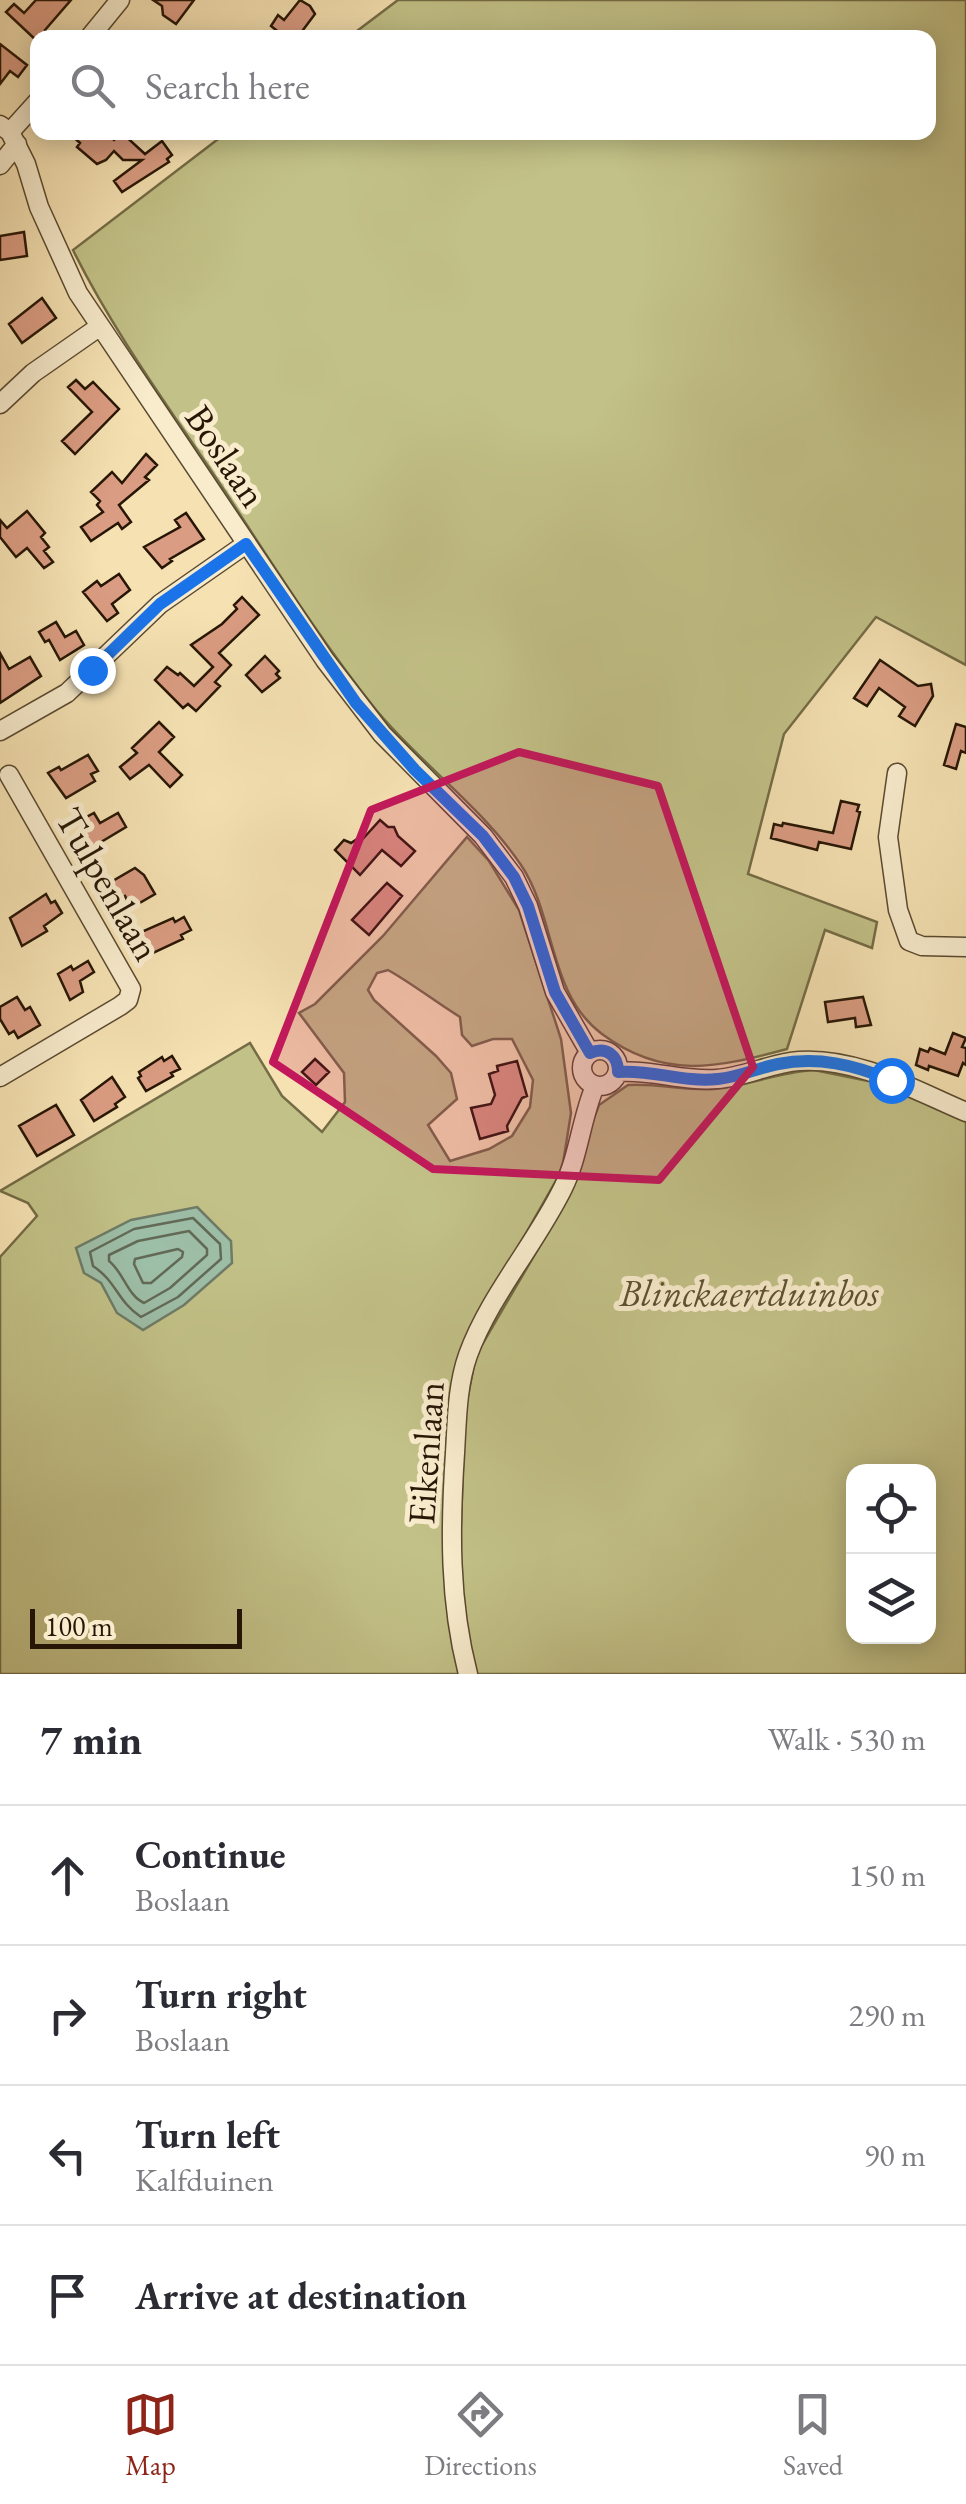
<!DOCTYPE html>
<meta charset="utf-8">
<style>
:root{--surface:#fff;--page:#f7f7f7;--text:#2b2b33;--muted:#7c7c81;--line:#e1e1e2;--accent:#8f2418}
body{margin:0;font-family:"EB Garamond",serif;background:var(--page);color:var(--text)}
.controls{position:absolute;right:30px;bottom:30px;display:grid;overflow:hidden;border-radius:20px;box-shadow:0 5px 25px #0003}
.controls button{width:90px;height:90px;display:grid;place-items:center;padding:0;border:0;border-bottom:2px solid var(--line);background:var(--surface);color:var(--text);font:50px sans-serif}
.scale{position:absolute;left:30px;bottom:25px;width:212px;box-sizing:border-box;padding-left:10px;border:5px solid #271605;border-top:0;font-size:28px;line-height:35px;white-space:nowrap;color:#271605;-webkit-text-stroke:8px #f8eccd;paint-order:stroke}
.stop{position:absolute;width:30px;height:30px;margin:-22px;border:8px solid #1a73e8;border-radius:50%;background:#fff}
.stop.end{background:#1a73e8;border-color:#fff;box-shadow:0 2px 10px #0008}
.list{margin:0;padding:0;list-style:none}
h2{display:flex;justify-content:space-between;align-items:center;height:130px;margin:0;padding:0 40px;font-size:42px}
h2 small{font-size:32px;font-weight:400;color:var(--muted)}
.list li{display:grid;grid-template-columns:65px 1fr auto;gap:30px;align-items:center;box-sizing:border-box;height:140px;padding:0 40px;border-top:2px solid var(--line)}
.list b{display:block;font-size:38px;white-space:nowrap}
.list p{margin:0;font-size:32px;white-space:nowrap;color:var(--muted)}
.list em{font-size:32px;font-style:normal;color:var(--muted)}
.icon{flex:none;width:55px;height:55px;fill:none;stroke:currentColor;stroke-width:2;stroke-linecap:round;stroke-linejoin:round}
.map{position:relative;flex:none;width:966px;height:1674px;overflow:hidden}
.search{position:absolute;background:var(--surface);box-shadow:0 5px 25px #0003;left:30px;right:30px;top:30px;height:110px;display:flex;align-items:center;gap:25px;box-sizing:border-box;padding:0 35px;border-radius:20px;color:var(--muted);font-size:38px}
.sheet{height:690px;background:var(--surface)}
nav{display:flex;justify-content:space-around;align-items:center;box-sizing:border-box;height:140px;border-top:2px solid var(--line);background:var(--surface);font-size:28px;color:var(--muted)}
nav a{display:grid;justify-items:center;gap:5px}
nav .on{color:var(--accent)}
.map>svg:first-child{display:block}
.green{fill:#c2c187;stroke:#746c46;stroke-width:2.5;fill-rule:evenodd}
.water{fill:#9dbea7;stroke:#6e7b66;stroke-width:2.5}
.lines{fill:none;stroke-linecap:round;stroke-linejoin:round}
.shore{stroke:#626a56;stroke-width:2.5}
.building{fill:#da9c82;stroke:#271605;stroke-width:2.5}
.street-casing{stroke:#5a4930;stroke-width:21}
.street{stroke:#f8eccd;stroke-width:18}
.route{stroke:#1a73e8;stroke-width:12}
.marked{fill:#c2185b;fill-opacity:0.2;stroke:#c2185b;stroke-width:8;stroke-linejoin:round}
.labels{text-anchor:middle;stroke-width:10;stroke-linejoin:round;paint-order:stroke}
.street-label{font-size:38px;fill:#271605;stroke:#f8eccd}
.park-label{font-size:38px;font-style:italic;fill:#5d5232;stroke:#f8eccd}
</style>
<div class="map">
<svg width="966" height="1674" viewBox="0 0 966 1674">
<rect width="100%" height="100%" fill="#f5e1b2"/>
<filter id="stains"><feTurbulence type="fractalNoise" baseFrequency=".002" numOctaves="4"/><feColorMatrix values="0 0 0 0 .2 0 0 0 0 .09 0 0 0 0 .02 0 0 0 .5 -.17"/></filter>
<radialGradient id="worn" r=".72"><stop offset=".6" stop-color="#630" stop-opacity="0"/><stop offset="1" stop-color="#630" stop-opacity=".3"/></radialGradient>
<path class="green" d="M 398,0 L 966,0 L 966,665 L 876,617 L 784,734 L 748,874 L 877,922 L 872,948 L 825,930 L 787,1049 C 716,1068 664,1080 602,1034 C 548,994 556,917 521,865 C 482,807 422,765 377,711 C 319,639 269,558 218,481 C 168,406 113,331 73,250 L 226,133 L 928,132 L 928,38 L 349,37 Z
M 467,837 L 489,861 L 519,910 L 561,1039 L 571,1113 L 562,1170 L 463,1344 L 453,1380 L 446,1477 L 463,1674 L 0,1674 L 0,1257 L 37,1216 L 28,1203 L 0,1191 L 250,1043 L 282,1096 L 322,1132 L 345,1102 L 344,1073 L 299,1013 L 315,1004 L 383,936 ZM 388,970 C 413,984 434,1001 460,1017 L 462,1035 L 472,1046 L 493,1039 L 512,1039 L 533,1080 L 530,1107 L 512,1136 L 489,1149 L 450,1161 L 428,1125 L 457,1099 L 451,1073 L 436,1056 L 374,1000 L 368,990 L 377,973 Z
M 814,1070 L 873,1082 L 966,1121 L 966,1674 L 475,1674 L 459,1579 L 465,1411 L 476,1355 L 555,1220 L 599,1105 L 628,1085 C 657,1083 685,1091 714,1089 C 749,1086 778,1072 814,1070 ZM 854,1472 L 928,1472 L 928,1636 L 854,1636 Z"/>
<path class="water" d="M 197,1207 L 231,1241 L 232,1263 L 184,1305 L 143,1330 L 117,1313 L 101,1283 L 84,1273 L 76,1248 L 131,1220 Z"/>
<g class="lines">
<path class="shore" d="M 193,1218 L 220,1244 L 221,1259 L 178,1297 L 141,1317 C 117,1301 117,1282 93,1266 L 90,1252 L 134,1229 Z
M 189,1231 L 207,1249 L 207,1255 L 170,1288 L 144,1303 C 127,1295 124,1273 109,1261 L 109,1255 L 138,1241 Z
M 178,1249 L 183,1252 L 182,1257 L 151,1283 L 143,1283 L 134,1264 L 135,1259 Z"/>
</g>
<path class="building" d="M 36,0 L 71,0 L 45,30 L 47,33 L 38,38 L 38,42 L 6,12 L 14,4 L 24,13 Z
M 153,0 L 194,0 L 176,24 L 163,15 L 162,6 Z
M 300,0 L 310,6 L 315,14 L 297,38 L 286,38 L 271,26 L 278,15 L 284,20 Z
M 0,44 L 27,65 L 18,77 L 10,71 L 0,84 Z
M 68,132 L 106,132 L 114,140 L 121,132 L 145,154 L 162,141 L 172,155 L 167,159 L 169,162 L 122,192 L 114,181 L 142,160 L 123,160 L 114,151 L 106,160 L 97,164 L 77,147 L 80,143 Z
M 24,232 L 27,256 L 0,260 L 0,236 Z
M 42,298 L 56,318 L 22,343 L 9,324 Z
M 76,380 L 85,389 L 93,382 L 119,409 L 75,454 L 62,441 L 92,412 L 68,387 Z
M 146,454 L 157,465 L 145,477 L 149,480 L 119,505 L 131,522 L 122,529 L 118,523 L 91,541 L 81,527 L 103,512 L 97,505 L 100,501 L 91,492 L 112,472 L 122,483 Z
M 27,511 L 45,533 L 41,537 L 49,547 L 44,551 L 53,562 L 44,568 L 27,548 L 16,557 L 0,537 L 0,520 L 7,528 Z
M 186,513 L 204,539 L 170,559 L 172,561 L 162,568 L 144,547 L 180,527 L 175,520 Z
M 119,574 L 130,590 L 112,604 L 118,613 L 107,621 L 83,592 L 97,581 L 101,586 Z
M 242,597 L 259,615 L 219,653 L 231,665 L 215,682 L 220,686 L 196,711 L 188,704 L 183,708 L 155,680 L 167,667 L 178,675 L 180,673 L 194,686 L 213,667 L 191,645 L 222,624 L 237,609 L 234,605 Z
M 56,622 L 65,637 L 76,631 L 84,645 L 60,660 L 49,640 L 45,642 L 39,632 Z
M 0,653 L 9,669 L 30,657 L 41,676 L 0,703 Z
M 265,656 L 279,671 L 276,674 L 280,678 L 262,692 L 246,675 Z
M 880,660 L 918,686 L 931,684 L 933,696 L 915,726 L 899,716 L 905,707 L 879,688 L 867,706 L 854,698 Z
M 159,722 L 174,737 L 159,752 L 182,775 L 170,787 L 149,765 L 130,779 L 120,767 L 137,753 L 132,748 Z
M 956,724 L 966,727 L 966,753 L 961,751 L 956,769 L 944,765 Z
M 88,755 L 98,771 L 91,774 L 95,781 L 66,798 L 48,773 L 59,767 L 61,770 Z
M 841,801 L 859,805 L 857,811 L 860,812 L 851,849 L 819,842 L 817,850 L 771,838 L 774,824 L 782,826 L 783,823 L 833,833 Z
M 94,813 L 100,823 L 118,813 L 126,827 L 91,848 L 83,833 L 88,831 L 81,820 Z
M 380,820 L 388,827 L 394,827 L 398,836 L 415,851 L 401,866 L 382,850 L 360,875 L 335,850 L 344,840 L 351,843 L 357,839 L 360,842 Z
M 135,868 L 144,875 L 155,894 L 131,908 L 125,896 L 121,898 L 111,882 Z
M 387,883 L 402,896 L 369,935 L 352,920 Z
M 46,894 L 51,903 L 55,901 L 62,913 L 44,926 L 47,931 L 22,946 L 10,918 Z
M 184,917 L 191,930 L 181,935 L 183,939 L 151,954 L 139,933 L 173,918 L 175,922 Z
M 88,961 L 94,972 L 80,981 L 83,992 L 70,1000 L 58,974 L 71,966 L 73,970 Z
M 17,997 L 25,1010 L 30,1007 L 40,1025 L 18,1038 L 14,1031 L 9,1034 L 0,1019 L 0,1007 Z
M 863,997 L 871,1025 L 856,1027 L 855,1018 L 828,1022 L 825,1002 Z
M 953,1033 L 966,1038 L 962,1047 L 966,1048 L 966,1065 L 963,1063 L 958,1076 L 929,1066 L 928,1070 L 916,1065 L 920,1049 L 928,1052 L 930,1048 L 945,1054 Z
M 172,1056 L 180,1069 L 171,1073 L 173,1076 L 146,1091 L 138,1078 L 141,1076 L 139,1072 L 162,1057 L 164,1061 Z
M 315,1059 L 329,1072 L 316,1085 L 302,1072 Z
M 517,1061 L 527,1096 L 522,1098 L 507,1126 L 508,1131 L 480,1139 L 471,1108 L 491,1104 L 495,1095 L 489,1074 L 498,1071 L 497,1066 Z
M 112,1077 L 125,1097 L 115,1104 L 117,1107 L 94,1121 L 81,1100 Z
M 56,1105 L 74,1135 L 37,1156 L 19,1126 Z"/>
<g class="lines">
<g class="street-casing">
<path id="street" d="M 89,38 L 120,0
M 0,125 L 10,132 L 26,164 L 39,207 L 78,293 L 325,660 L 382,734 L 483,836 L 514,877 L 528,906 L 555,992 L 590,1053
M 10,132 L 38,101
M 0,165 L 17,144
M 0,404 L 33,373 L 99,327
M 0,731 L 67,693 L 160,604 L 246,544
M 897,773 L 888,837 L 898,910 L 909,941 L 922,946 L 966,947
M582 1068a18 18 0 1 1 36 0a18 18 0 1 1-36 0Z
M 618,1072 C 651,1069 684,1082 717,1079 C 745,1077 771,1063 799,1061 C 858,1057 914,1090 966,1112
M 0,1077 L 120,1006 L 128,1000 L 131,989 L 9,775
M 468,1674 C 449,1601 450,1528 455,1453 C 457,1420 457,1386 468,1355 C 490,1295 535,1245 563,1188 C 579,1156 581,1119 595,1086"/>
</g>
<use href="#street" class="street"/>
</g>
<g class="lines">
<path class="route" d="M 92,670 L 160,604 L 246,544 L 356,703 L 415,770 L 483,836 L 514,877 L 528,906 L 555,992 L 590,1053 C 606,1046 618,1055 618,1072 C 651,1069 684,1083 718,1079 C 739,1077 758,1068 778,1064 C 818,1056 854,1065 891,1080"/>
</g>
<path class="marked" d="M 519,752 L 658,786 L 753,1067 L 659,1180 L 433,1169 L 273,1062 L 371,810 Z"/>
<g class="labels">
<g class="street-label">
<text transform="translate(226 456) rotate(56)" y="13">Boslaan</text>
<text transform="translate(108 884) rotate(60)" y="13">Tulpenlaan</text>
<text transform="translate(426 1453) rotate(-86)" y="13">Eikenlaan</text>
</g>
<g class="park-label">
<text x="749" y="1306">Blinckaertduinbos</text>
</g>
</g>
<rect width="100%" height="100%" filter="url(#stains)"/>
<rect width="100%" height="100%" fill="url(#worn)"/>
</svg>
<div class="controls">
<button><svg class="icon" aria-label="locate" viewBox="0 0 24 24"><circle cx="12" cy="12" r="6"/><path d="M12 2v4M12 18v4M2 12h4M18 12h4"/></svg></button>
<button><svg class="icon" aria-label="layers" viewBox="0 0 24 24"><path d="M12 4l9 5-9 5-9-5zM3 14l9 5 9-5"/></svg></button>
</div>
<div class="scale">100 m</div>
<div class="stop" style="left:891px;top:1080px"></div>
<div class="stop end" style="left:92px;top:670px"></div>
<div class="search"><svg class="icon" aria-label="search" viewBox="0 0 24 24"><circle cx="10" cy="10" r="6"/><path d="M15 15l6 6"/></svg>Search here</div>
</div>
<section class="sheet">
<h2>7 min<small>Walk · 530 m</small></h2>
<ul class="list">
<li><svg class="icon" aria-label="ahead" viewBox="0 0 24 24"><path d="M12 20V5M6 11l6-6 6 6"/></svg><div><b>Continue</b><p>Boslaan</p></div><em>150 m</em></li>
<li><svg class="icon" aria-label="right" viewBox="0 0 24 24"><path d="M7 20v-9h11M14 6l5 5-5 5"/></svg><div><b>Turn right</b><p>Boslaan</p></div><em>290 m</em></li>
<li><svg class="icon" aria-label="left" viewBox="0 0 24 24"><path d="M17 20v-9H6M10 6l-5 5 5 5"/></svg><div><b>Turn left</b><p>Kalfduinen</p></div><em>90 m</em></li>
<li><svg class="icon" aria-label="arrive" viewBox="0 0 24 24"><path d="M6 21V4h12l-3 4 3 4H6"/></svg><div><b>Arrive at destination</b></div></li>
</ul>
</section>
<nav>
<a class="on"><svg class="icon" aria-label="map" viewBox="0 0 24 24"><path d="M3 6l6-2 6 2 6-2v14l-6 2-6-2-6 2zM9 4v14M15 6v14"/></svg>Map</a>
<a><svg class="icon" aria-label="directions" viewBox="0 0 24 24"><path d="M12 3l9 9-9 9-9-9zM9 14v-3h6M13 9l2 2-2 2"/></svg>Directions</a>
<a><svg class="icon" aria-label="saved" viewBox="0 0 24 24"><path d="M7 4h10v16l-5-4-5 4z"/></svg>Saved</a>
</nav>
